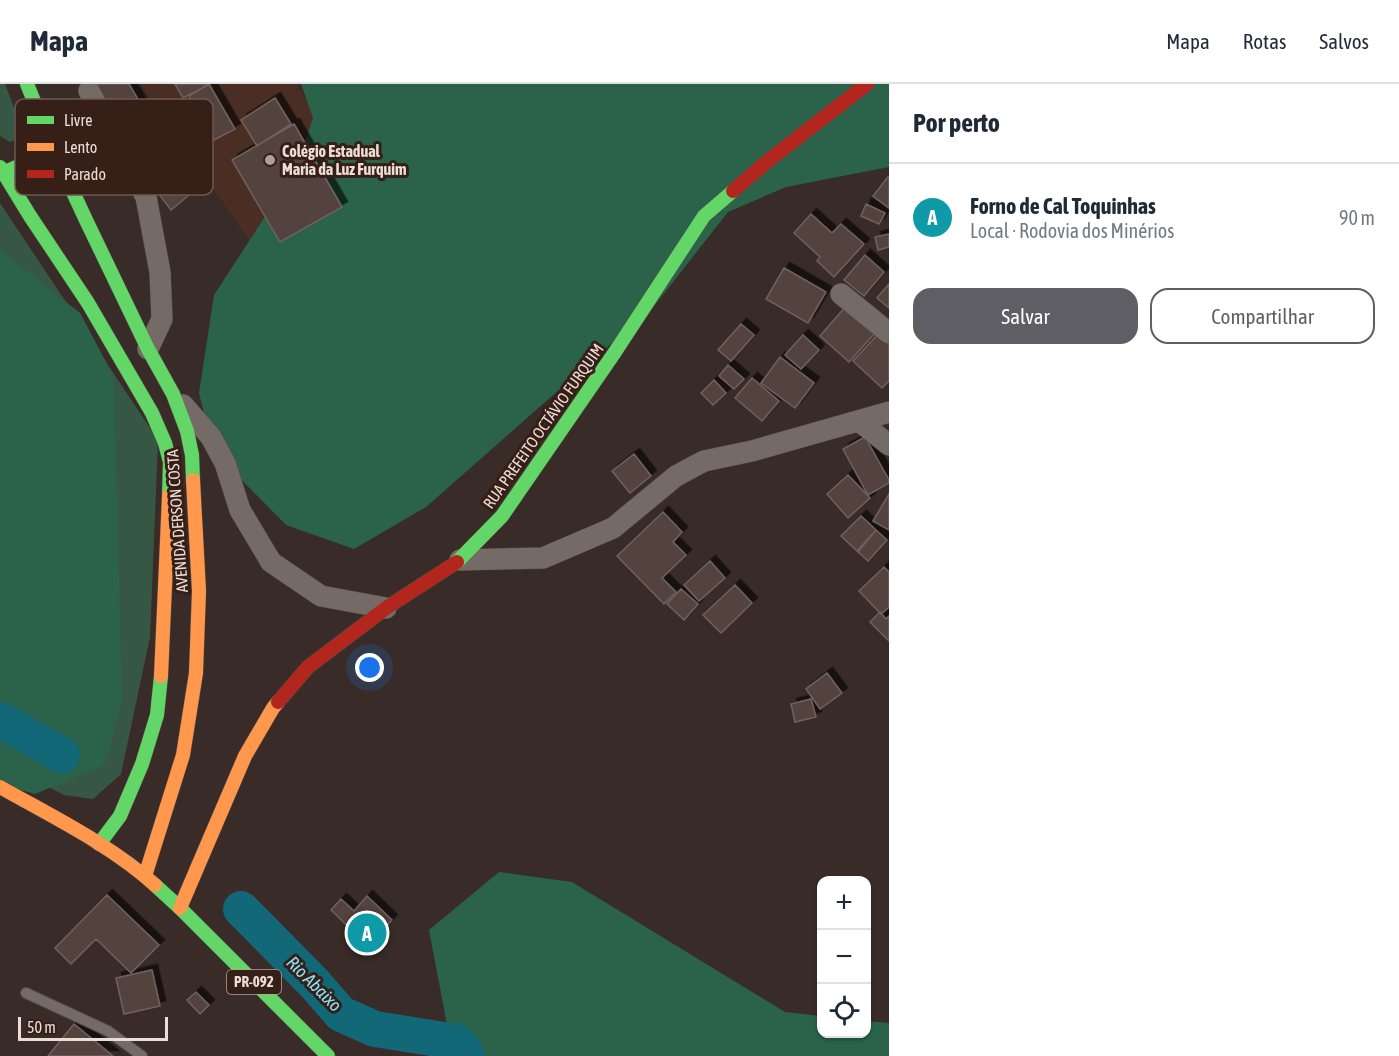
<!DOCTYPE html>
<html lang="pt">
<meta charset="utf-8">
<style>
:root{--surface:#fff;--page:#f2f2f3;--text:#1f2937;--muted:#747a83;--line:#e0e1e3;--accent:#5f5e64}
body{margin:0;font-family:"Asap Condensed",sans-serif;background:var(--page);color:var(--text)}
.controls{position:absolute;right:18px;bottom:18px;display:grid;overflow:hidden;border-radius:12px;box-shadow:0 2px 4px #0004}
.controls button{width:54px;height:54px;display:grid;place-items:center;padding:0;border:0;border-bottom:2px solid var(--line);background:var(--surface);color:var(--text);font:30px sans-serif}
.scale{position:absolute;left:18px;bottom:15px;width:150px;box-sizing:border-box;padding-left:6px;border:3px solid #edddd7;border-top:0;font-size:16px;line-height:21px;white-space:nowrap;color:#edddd7;-webkit-text-stroke:4px #361f16;paint-order:stroke}
.you{position:absolute;left:370px;top:584px;width:21px;height:21px;margin:-15px;border:4px solid #fff;border-radius:50%;background:#1a73e8;box-shadow:0 0 0 9px #1a73e833}
.badge{display:grid;place-items:center;width:39px;height:39px;border-radius:50%;background:var(--accent);color:#fff;font-size:20px;font-weight:700}
.pin{position:absolute;translate:-50% -50%;border:3px solid #fff;box-shadow:0 2px 6px #0006}
.list{margin:0;padding:0;list-style:none}
h2{display:flex;justify-content:space-between;align-items:center;height:78px;margin:0;padding:0 24px;font-size:26px}
h2 small{font-size:20px;font-weight:400;color:var(--muted)}
.list li{display:grid;grid-template-columns:39px 1fr auto;gap:18px;align-items:center;box-sizing:border-box;height:108px;padding:0 24px;border-top:2px solid var(--line)}
.list b{display:block;font-size:22px;white-space:nowrap}
.list p{margin:0;font-size:20px;white-space:nowrap;color:var(--muted)}
.list em{font-size:20px;font-style:normal;color:var(--muted)}
.actions{display:flex;gap:12px;padding:18px 24px}
.actions a{flex:1;padding:14px 0;border:2px solid var(--accent);border-radius:18px;text-align:center;font-size:21px;color:var(--accent)}
.actions .main{background:var(--accent);color:#fff}
.icon{flex:none;width:33px;height:33px;fill:none;stroke:currentColor;stroke-width:2;stroke-linecap:round;stroke-linejoin:round}
.map{position:relative;flex:none;width:889px;height:972px;overflow:hidden}
header{display:flex;align-items:center;gap:36px;box-sizing:border-box;height:84px;padding:0 30px;background:var(--surface);border-bottom:2px solid var(--line)}
header strong{font-size:28px}
nav{display:flex;gap:33px;margin-inline-start:auto;font-size:21px}
main{display:flex}
aside{flex:1;background:var(--surface)}
.map>svg:first-child{display:block}
.built{fill:#4a2e24}
.green{fill:#375745}
.forest{fill:#2a6349}
.lines{fill:none;stroke-linecap:round;stroke-linejoin:round}
.river{stroke:#136878;stroke-width:36}
.building{fill:#52423c;stroke:#6e625e;stroke-width:1.5;filter:url(#shadow)}
.lane-casing{stroke:#544945;stroke-width:12}
.street-casing{stroke:#544945;stroke-width:22}
.fast-casing{stroke:#544945;stroke-width:15}
.slow-casing{stroke:#544945;stroke-width:15}
.jam-casing{stroke:#544945;stroke-width:15}
.lane{stroke:#746a66;stroke-width:10}
.street{stroke:#746a66;stroke-width:21}
.fast{stroke:#63d668;stroke-width:14}
.slow{stroke:#ff974d;stroke-width:14}
.jam{stroke:#b3261e;stroke-width:14}
.poi-dot{fill:#ae9f9a;stroke:#361f16;stroke-width:2}
.labels{text-anchor:middle;stroke-width:6;stroke-linejoin:round;paint-order:stroke}
.shield{fill:#361f16;stroke:#b6a49d;stroke-width:1.5}
.shield-label{font-size:15px;font-weight:bold;fill:#edddd7}
.poi-label{font-size:16px;font-weight:bold;fill:#edddd7;stroke:#361f16;text-anchor:start}
.street-label{font-size:16px;fill:#edddd7;stroke:#361f16}
.water-label{font-size:18px;font-style:italic;fill:#88e2f8;stroke:#361f16}
.key{fill:#361f16;stroke:#6d5850;stroke-width:1.5}
.key-label{font-size:16px;fill:#edddd7}
</style>
<header>
<strong>Mapa</strong>
<nav><a>Mapa</a><a>Rotas</a><a>Salvos</a></nav>
</header>
<main>
<div class="map">
<svg width="889" height="972" viewBox="0 0 889 972">
<defs>
<filter id="shadow"><feDropShadow dx="5.5" dy="-5.5" stdDeviation="0" flood-color="#0009"/></filter>
</defs>
<rect width="100%" height="100%" fill="#392c28"/>
<path class="built" d="M 141,0 L 296,0 L 379,125 L 270,186 L 159,27 Z"/>
<path class="green" d="M 0,0 L 5,0 L 15,26 L 21,47 L 16,55 L 10,58 L 0,52 Z
M 0,119 L 158,356 L 150,553 L 121,690 L 93,715 L 64,711 L 0,678 Z"/>
<path class="forest" d="M 301,0 L 889,0 L 889,83 L 786,103 L 728,128 L 655,221 L 426,423 L 354,465 L 286,441 L 213,367 L 199,309 L 214,211 L 296,85 L 313,34 Z
M 0,166 L 80,229 L 114,293 L 122,614 L 105,681 L 35,710 L 0,700 Z
M 499,788 L 572,798 L 785,928 L 821,932 L 822,950 L 866,950 L 867,937 L 889,939 L 889,972 L 453,972 L 429,846 Z"/>
<g class="lines">
<path class="river" d="M 0,636 L 62,671
M 241,825 L 315,900 L 341,930 L 375,945 L 457,958 L 467,972"/>
</g>
<path class="building" d="M 91,0 L 129,0 L 162,56 L 157,59 L 194,107 L 171,126 L 126,67 L 140,56 L 136,49 L 122,57 Z
M 175,0 L 210,0 L 183,14 Z
M 209,0 L 235,45 L 214,56 L 189,12 Z
M 275,14 L 291,40 L 257,62 L 241,36 Z
M 294,40 L 342,123 L 280,158 L 232,76 Z
M 888,93 L 889,94 L 889,124 L 873,112 Z
M 866,120 L 885,129 L 879,140 L 861,132 Z
M 811,130 L 832,149 L 841,140 L 864,160 L 834,193 L 817,177 L 820,173 L 794,149 Z
M 889,150 L 889,163 L 878,166 L 875,153 Z
M 865,171 L 884,188 L 864,212 L 844,196 Z
M 784,184 L 826,208 L 808,239 L 766,215 Z
M 889,200 L 889,224 L 877,214 Z
M 846,222 L 876,248 L 849,278 L 820,252 Z
M 741,240 L 754,251 L 731,277 L 718,266 Z
M 880,248 L 889,256 L 889,297 L 882,304 L 853,277 Z
M 803,251 L 819,266 L 801,285 L 785,271 Z
M 780,273 L 814,299 L 795,324 L 761,299 Z
M 728,281 L 744,295 L 734,305 L 719,292 Z
M 752,294 L 779,317 L 762,337 L 735,314 Z
M 714,296 L 726,309 L 713,321 L 701,309 Z
M 865,353 L 889,396 L 889,399 L 868,411 L 843,365 Z
M 634,370 L 651,392 L 630,409 L 612,387 Z
M 848,391 L 870,414 L 848,434 L 827,410 Z
M 889,410 L 889,446 L 873,437 Z
M 663,428 L 682,448 L 673,458 L 686,471 L 662,494 L 676,508 L 664,520 L 617,472 Z
M 861,432 L 876,446 L 857,467 L 841,452 Z
M 876,446 L 887,456 L 868,477 L 858,468 Z
M 710,477 L 725,494 L 699,517 L 684,501 Z
M 884,483 L 889,488 L 889,523 L 881,530 L 859,507 Z
M 735,501 L 752,519 L 721,549 L 703,531 Z
M 681,505 L 698,520 L 684,536 L 667,520 Z
M 880,528 L 886,535 L 889,532 L 889,557 L 870,538 Z
M 827,589 L 842,609 L 820,625 L 806,605 Z
M 811,615 L 816,633 L 795,638 L 791,620 Z
M 107,811 L 159,861 L 131,889 L 96,855 L 71,880 L 55,864 Z
M 367,812 L 392,836 L 368,862 L 331,826 L 341,815 L 354,827 Z
M 152,886 L 160,922 L 124,930 L 116,894 Z
M 196,908 L 209,921 L 200,930 L 187,916 Z
M 74,940 L 113,972 L 48,972 Z"/>
<g class="lines">
<g class="lane-casing">
<path id="lane" d="M 26,909 L 108,947 L 142,972"/>
</g>
<g class="street-casing">
<path id="street" d="M 89,7 L 146,113 L 160,188 L 162,235 L 148,265
M 841,210 L 889,249
M 183,321 L 211,353 L 225,379 L 240,426 L 271,478 L 321,512 L 386,524
M 859,337 L 889,361
M 460,476 L 543,474 L 613,444 L 676,392 L 704,377 L 752,367 L 889,328"/>
</g>
<g class="fast-casing">
<path id="fast" d="M 27,0 L 54,67 L 85,134 L 148,265 L 173,310 L 187,347 L 192,371 L 193,396
M 0,83 L 30,132 L 88,219 L 152,329 L 165,359 L 170,378 L 169,412
M 0,90 L 54,67
M 457,478 L 502,432 L 615,268 L 704,132 L 733,107
M 99,760 L 120,732 L 142,680 L 157,631 L 161,592
M 155,801 L 180,824 L 328,972"/>
</g>
<g class="slow-casing">
<path id="slow" d="M 161,592 L 169,412
M 0,703 C 51,732 111,761 155,801
M 145,792 L 183,671 L 196,589 L 199,507 L 193,396
M 180,824 L 245,672 L 273,624 L 278,618"/>
</g>
<g class="jam-casing">
<path id="jam" d="M 733,107 L 769,76 L 867,0
M 278,618 L 308,583 L 386,524 L 457,478"/>
</g>
<use href="#lane" class="lane"/>
<use href="#street" class="street"/>
<use href="#fast" class="fast"/>
<use href="#slow" class="slow"/>
<use href="#jam" class="jam"/>
</g>
<circle class="poi-dot" cx="270" cy="76" r="6"/>
<g class="labels">
<rect class="shield" x="227" y="886" width="54" height="24" rx="4.5"/>
<g class="shield-label">
<text x="254" y="903">PR-092</text>
</g>
<g class="poi-label">
<text x="282" y="73">Colégio Estadual<tspan x="282" dy="18">Maria da Luz Furquim</tspan></text>
</g>
<g class="street-label">
<text transform="translate(543 342) rotate(-55)" y="6">RUA PREFEITO OCTÁVIO FURQUIM</text>
<text transform="translate(177 437) rotate(-94)" y="6">AVENIDA DERSON COSTA</text>
</g>
<g class="water-label">
<text transform="translate(314 900) rotate(45)" y="6">Rio Abaixo</text>
</g>
</g>
<rect x="15" y="15" width="198" height="96" rx="9" class="key"/>
<rect x="27" y="32" width="27" height="8" fill="#63d668"/>
<rect x="27" y="59" width="27" height="8" fill="#ff974d"/>
<rect x="27" y="86" width="27" height="8" fill="#b3261e"/>
<g class="key-label">
<text x="64" y="42">Livre</text>
<text x="64" y="69">Lento</text>
<text x="64" y="96">Parado</text>
</g>
</svg>
<div class="controls">
<button>+</button>
<button>−</button>
<button><svg class="icon" aria-label="locate" viewBox="0 0 24 24"><circle cx="12" cy="12" r="6"/><path d="M12 2v4M12 18v4M2 12h4M18 12h4"/></svg></button>
</div>
<div class="scale">50 m</div>
<div class="you"></div>
<div class="pin badge" style="left:367px;top:849px;background:#0f9aa8">A</div>
</div>
<aside>
<h2>Por perto<small></small></h2>
<ul class="list">
<li><span class="badge" style="background:#0f9aa8">A</span><div><b>Forno de Cal Toquinhas</b><p>Local · Rodovia dos Minérios</p></div><em>90 m</em></li>
</ul>
<div class="actions"><a class="main">Salvar</a><a>Compartilhar</a></div>
</aside>
</main>
